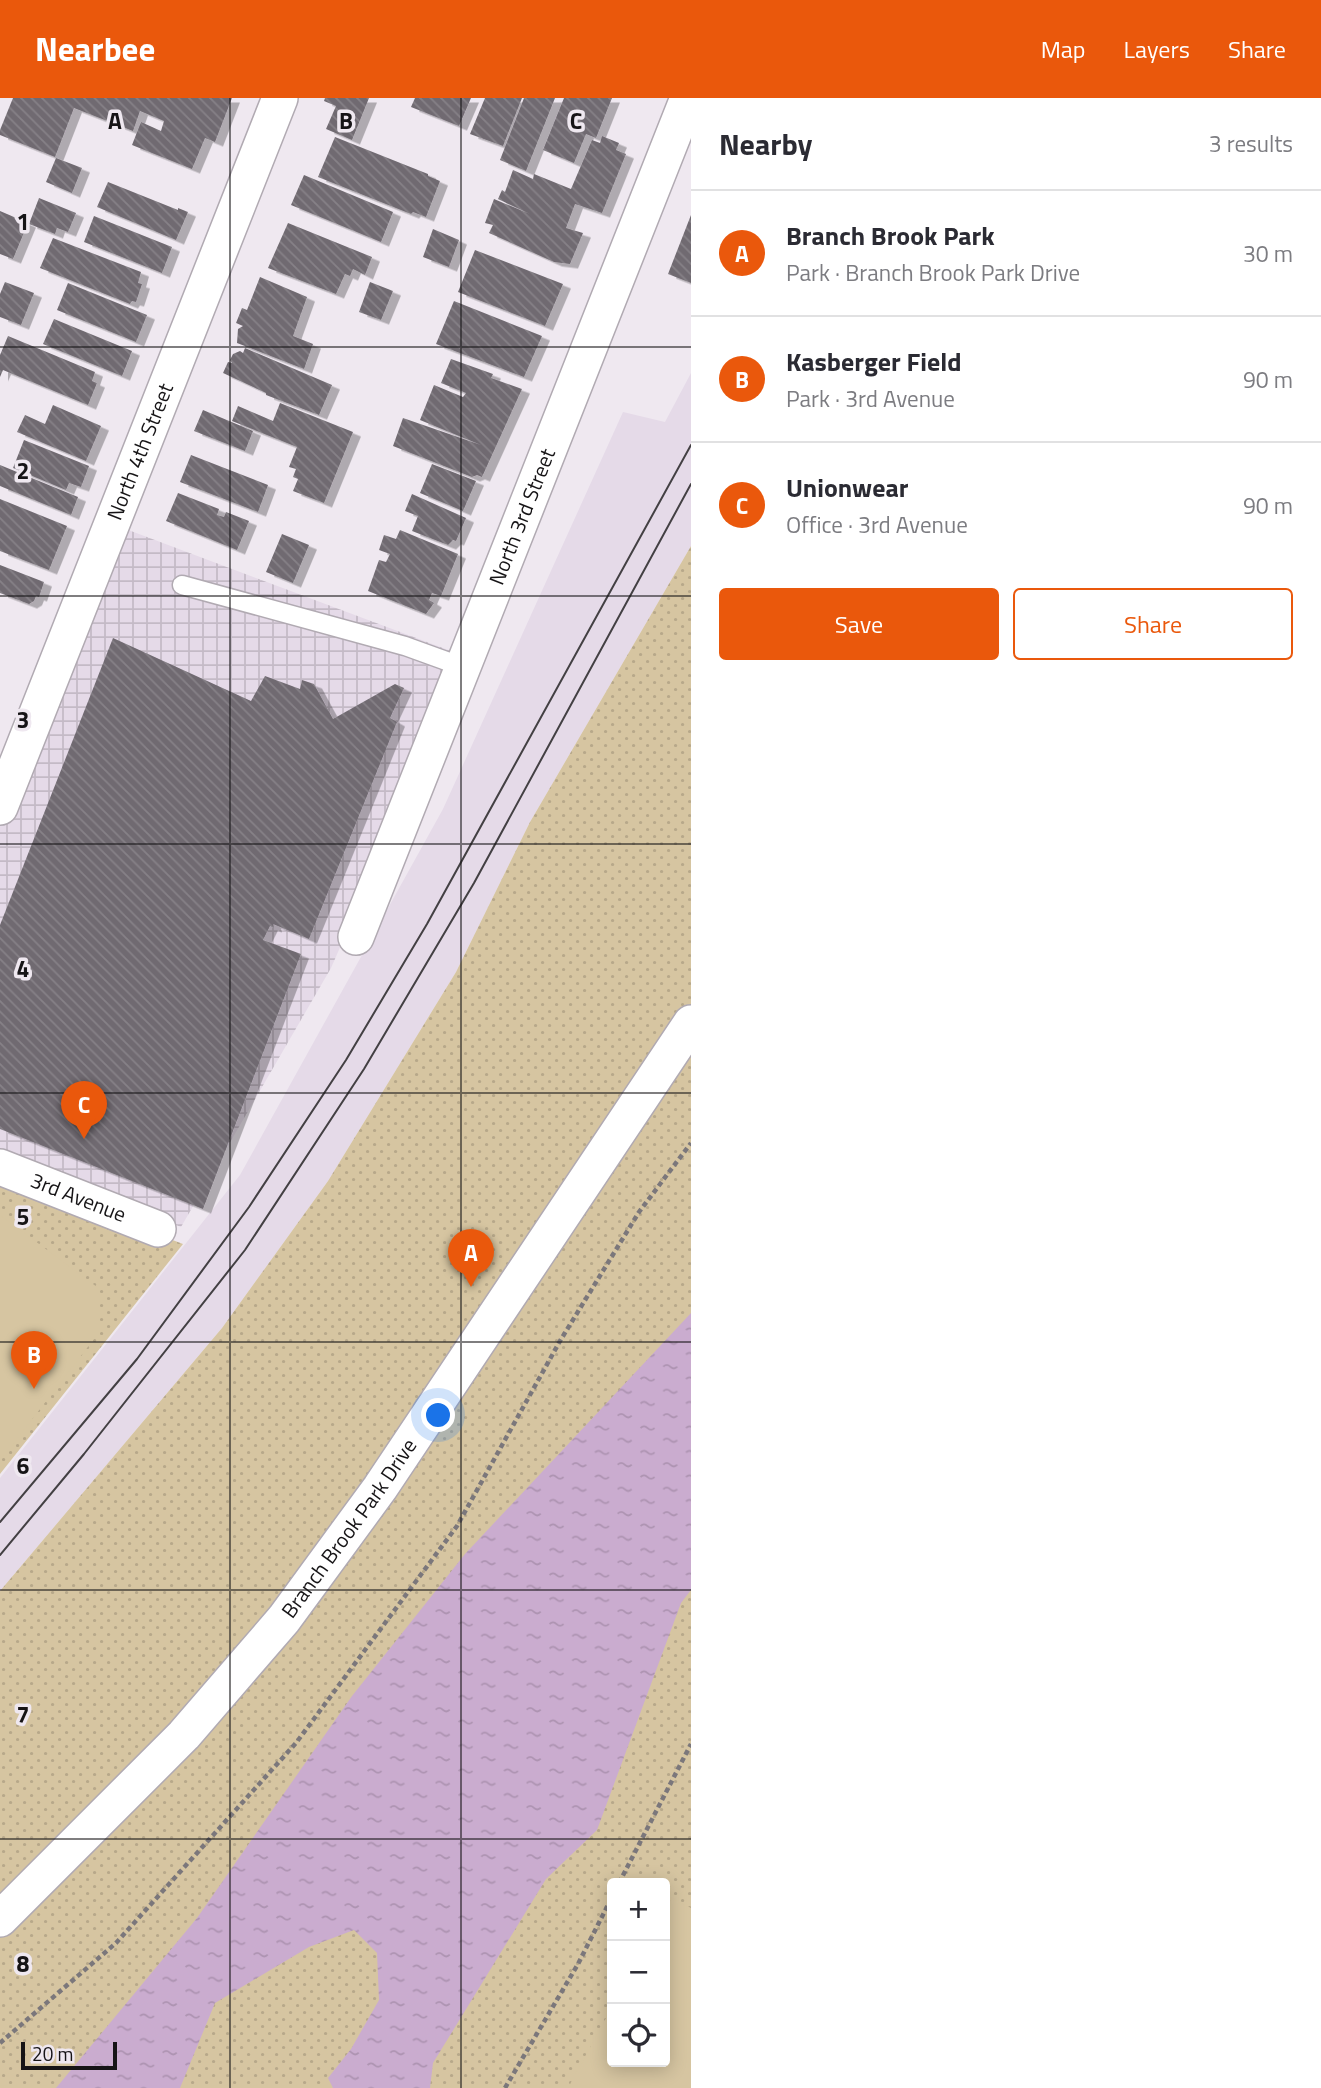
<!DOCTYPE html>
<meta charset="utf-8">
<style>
:root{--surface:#fff;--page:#f2f2f3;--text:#2b2b33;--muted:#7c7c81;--line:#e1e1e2;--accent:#ea580c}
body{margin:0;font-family:"Titillium Web",sans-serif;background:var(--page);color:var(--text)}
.controls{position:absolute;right:21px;bottom:21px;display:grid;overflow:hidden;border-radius:7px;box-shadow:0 4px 18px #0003}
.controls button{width:63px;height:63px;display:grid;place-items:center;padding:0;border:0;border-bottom:2px solid var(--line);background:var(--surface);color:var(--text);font:35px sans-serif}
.scale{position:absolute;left:21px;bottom:18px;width:96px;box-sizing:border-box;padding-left:7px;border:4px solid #161416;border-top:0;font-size:19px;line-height:24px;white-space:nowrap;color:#161416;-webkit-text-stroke:5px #efe8f0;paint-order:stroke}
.you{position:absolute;left:439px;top:1318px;width:24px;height:24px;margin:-18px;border:5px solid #fff;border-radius:50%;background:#1a73e8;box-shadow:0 0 0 10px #1a73e833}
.badge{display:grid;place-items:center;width:46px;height:46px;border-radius:50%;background:var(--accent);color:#fff;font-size:23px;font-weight:700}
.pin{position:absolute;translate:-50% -58px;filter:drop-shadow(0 2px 4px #0008)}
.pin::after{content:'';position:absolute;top:37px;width:24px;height:21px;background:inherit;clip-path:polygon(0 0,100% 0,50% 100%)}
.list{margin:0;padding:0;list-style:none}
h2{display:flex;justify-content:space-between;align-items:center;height:91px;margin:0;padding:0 28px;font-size:30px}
h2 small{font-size:23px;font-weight:400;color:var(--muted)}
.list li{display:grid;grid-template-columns:46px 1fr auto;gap:21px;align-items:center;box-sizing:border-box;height:126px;padding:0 28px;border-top:2px solid var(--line)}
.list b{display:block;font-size:26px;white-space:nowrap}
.list p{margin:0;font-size:23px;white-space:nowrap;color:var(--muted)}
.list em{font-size:23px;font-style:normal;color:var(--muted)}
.actions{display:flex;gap:14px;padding:21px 28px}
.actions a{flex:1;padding:16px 0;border:2px solid var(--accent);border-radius:7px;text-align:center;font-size:24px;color:var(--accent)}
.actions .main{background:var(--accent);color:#fff}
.icon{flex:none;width:38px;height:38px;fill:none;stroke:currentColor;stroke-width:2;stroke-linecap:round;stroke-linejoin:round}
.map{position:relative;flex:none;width:691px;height:1990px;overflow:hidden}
header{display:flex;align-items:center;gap:42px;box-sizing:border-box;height:98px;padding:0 35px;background:var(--accent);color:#fff}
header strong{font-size:33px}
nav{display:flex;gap:38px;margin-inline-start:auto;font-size:24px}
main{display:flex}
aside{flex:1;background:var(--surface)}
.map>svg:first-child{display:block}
.built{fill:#e5dae8}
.industrial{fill:url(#industrial-grid)}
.park{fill:url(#park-dots);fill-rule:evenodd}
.pitch{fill:#d6c5a1}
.water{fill:url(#water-ripples)}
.building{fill:url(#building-back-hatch);filter:url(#shadow)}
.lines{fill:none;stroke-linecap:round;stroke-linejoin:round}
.lane-casing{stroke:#b1aab2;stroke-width:21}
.street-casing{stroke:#b1aab2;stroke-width:38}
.path{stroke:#7b777b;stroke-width:4.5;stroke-dasharray:5 3.5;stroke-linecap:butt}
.lane{stroke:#fff;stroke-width:18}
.street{stroke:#fff;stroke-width:35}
.tram{stroke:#434043;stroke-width:2}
.grid{fill:none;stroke:#161416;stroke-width:2;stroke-opacity:0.55}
.labels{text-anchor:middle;stroke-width:7;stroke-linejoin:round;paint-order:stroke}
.street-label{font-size:21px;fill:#161416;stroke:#efe8f0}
.grid-label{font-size:23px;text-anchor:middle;font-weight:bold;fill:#161416;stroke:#efe8f0;stroke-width:7;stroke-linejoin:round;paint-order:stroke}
</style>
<header>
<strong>Nearbee</strong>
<nav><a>Map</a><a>Layers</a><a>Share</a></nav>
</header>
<main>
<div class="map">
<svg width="691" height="1990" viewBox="0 0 691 1990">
<defs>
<pattern id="industrial-grid" width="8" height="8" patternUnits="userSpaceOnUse" patternTransform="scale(1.75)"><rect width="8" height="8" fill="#e5dae8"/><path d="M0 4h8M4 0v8" fill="none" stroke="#c4bac6"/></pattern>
<pattern id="park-dots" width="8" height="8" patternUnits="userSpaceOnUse" patternTransform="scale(1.75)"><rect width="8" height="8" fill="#d6c5a1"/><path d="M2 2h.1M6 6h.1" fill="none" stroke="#b7a88a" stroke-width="1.8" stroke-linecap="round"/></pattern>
<pattern id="water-ripples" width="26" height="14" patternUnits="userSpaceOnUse" patternTransform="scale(1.75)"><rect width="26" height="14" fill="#caaccf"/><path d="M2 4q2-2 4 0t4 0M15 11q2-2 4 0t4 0" fill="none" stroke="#ad93b1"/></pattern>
<pattern id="building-back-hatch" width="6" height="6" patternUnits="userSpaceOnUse" patternTransform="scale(1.75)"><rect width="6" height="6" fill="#706a71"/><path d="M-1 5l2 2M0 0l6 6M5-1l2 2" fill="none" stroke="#868187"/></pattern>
<filter id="shadow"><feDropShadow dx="8" dy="4.5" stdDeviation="0" flood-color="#0004"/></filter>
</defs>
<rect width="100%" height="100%" fill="#efe8f0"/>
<path class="built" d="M 691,275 L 691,448 L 530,724 L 456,874 L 328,1083 L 222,1230 L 0,1493 L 0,1380 L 240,1077 L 443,711 L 623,314 L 665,324 Z"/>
<path class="industrial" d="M 123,430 L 467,559 L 331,870 L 181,1129 L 0,1057 L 0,725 Z"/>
<path class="park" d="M 691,448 L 691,1990 L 0,1990 L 0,1493 L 222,1230 L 328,1083 L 456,874 L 530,724 ZM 612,1785 L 665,1785 L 665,1964 L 612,1964 Z
M 0,1076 L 183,1146 L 0,1376 Z"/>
<path class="pitch" d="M 0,1117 L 97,1189 L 97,1237 L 0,1363 Z
M 672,1800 L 691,1810 L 691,1990 L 568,1990 L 612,1909 L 612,1964 L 665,1964 L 665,1812 Z"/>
<path class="water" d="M 691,1215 L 691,1492 L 681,1505 L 597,1732 L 546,1781 L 433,1965 L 430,1990 L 333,1990 L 328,1980 L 351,1951 L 379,1902 L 377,1855 L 354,1832 L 309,1849 L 215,1905 L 180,1990 L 56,1990 L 197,1820 L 352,1598 L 465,1456 Z"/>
<path class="building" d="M 13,0 L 232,0 L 215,44 L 205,40 L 192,71 L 132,47 L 141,24 L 161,33 L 164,23 L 140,13 L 133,33 L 74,10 L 55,59 L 0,37 L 0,32 Z
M 325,0 L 369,0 L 352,42 L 326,31 L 336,8 L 324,3 Z
M 415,0 L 471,0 L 459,28 L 411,9 Z
M 485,0 L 522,0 L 503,48 L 470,36 Z
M 524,0 L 555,0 L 526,73 L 500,62 Z
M 564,0 L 612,0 L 596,40 L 586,36 L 574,65 L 543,52 Z
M 602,38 L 619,45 L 616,52 L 626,56 L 602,115 L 575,106 L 566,130 L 583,135 L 570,166 L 554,164 L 489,135 L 493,127 L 485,125 L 494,101 L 530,116 L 498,101 L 502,92 L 505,94 L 513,72 L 533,81 L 534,76 L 571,91 L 592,42 L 600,45 Z
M 335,39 L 428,76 L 428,78 L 440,83 L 426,119 L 413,114 L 411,116 L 318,79 Z
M 56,60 L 82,70 L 72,95 L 46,84 Z
M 304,77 L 393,114 L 381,144 L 291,107 Z
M 108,84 L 178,112 L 178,110 L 188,114 L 176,142 L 97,109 Z
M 39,100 L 76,115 L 68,134 L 57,130 L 55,136 L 29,126 Z
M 0,113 L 28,125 L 13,161 L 0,156 Z
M 691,117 L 691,185 L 668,176 Z
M 94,118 L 172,149 L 162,175 L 84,144 Z
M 288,125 L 372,159 L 365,177 L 353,171 L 350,178 L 345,176 L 336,196 L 268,170 Z
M 433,131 L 459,142 L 449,169 L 423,159 Z
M 53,140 L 141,174 L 138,185 L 142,186 L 136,204 L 132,203 L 130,206 L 40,170 Z
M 475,152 L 563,186 L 545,228 L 458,194 Z
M 260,179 L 307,199 L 293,238 L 313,246 L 304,271 L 237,245 L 238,231 L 243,228 L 236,225 L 242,210 L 247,212 Z
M 5,184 L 34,195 L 21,227 L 0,219 L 0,196 Z
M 370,184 L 393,193 L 381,222 L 359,214 Z
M 68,185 L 147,217 L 136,244 L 57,212 Z
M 454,203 L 542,238 L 524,279 L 436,246 Z
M 54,221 L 132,253 L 122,278 L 43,246 Z
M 8,238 L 95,274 L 92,283 L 97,285 L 88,307 L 3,272 L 0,279 L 0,257 Z
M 245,250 L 332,287 L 319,317 L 266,297 L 266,295 L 223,275 L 228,264 L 232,265 L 230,262 L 233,256 L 240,253 L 243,255 Z
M 451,261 L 493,276 L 491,280 L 522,291 L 482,379 L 477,377 L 472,379 L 393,348 L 403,320 L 481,347 L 420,322 L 434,287 L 463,299 L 466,295 L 441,285 Z
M 280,305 L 353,334 L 324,405 L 293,393 L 298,381 L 293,379 L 296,371 L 289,369 L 297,349 L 232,323 L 238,308 L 273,323 Z
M 53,307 L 101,328 L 86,363 L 17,334 L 25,317 L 45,326 Z
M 203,312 L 253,333 L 245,353 L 194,333 Z
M 24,342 L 89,368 L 81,389 L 69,385 L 66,392 L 13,370 Z
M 191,357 L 268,387 L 258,414 L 180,384 Z
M 432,366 L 476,383 L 463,413 L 420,395 Z
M 0,367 L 78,399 L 71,417 L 0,388 Z
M 178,395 L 219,411 L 217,417 L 224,419 L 226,414 L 249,423 L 237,452 L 166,423 Z
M 412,396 L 466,420 L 456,443 L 453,442 L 448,447 L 412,433 L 418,418 L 405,413 Z
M 0,401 L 67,428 L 49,472 L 0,453 Z
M 400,432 L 458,456 L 441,498 L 432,495 L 429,502 L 434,505 L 426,516 L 368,493 L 379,462 L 386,464 L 390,456 L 379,452 L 384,437 L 396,441 Z
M 282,436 L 309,447 L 293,485 L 266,474 Z
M 0,467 L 44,484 L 39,499 L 36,498 L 34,503 L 29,506 L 0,495 Z
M 113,540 L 251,603 L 265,578 L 300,591 L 302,582 L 314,586 L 333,621 L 395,586 L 404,590 L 390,620 L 397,624 L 309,841 L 273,826 L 274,830 L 270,828 L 263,842 L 301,856 L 203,1111 L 0,1031 L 0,827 Z"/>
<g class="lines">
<g class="lane-casing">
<path id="lane" d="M 182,487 L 405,548 L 463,569"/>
</g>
<g class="street-casing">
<g id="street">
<path id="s1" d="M 0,709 L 280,0"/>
<path id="s2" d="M 356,839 L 688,0"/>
<path id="s3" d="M 0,1069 L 158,1131"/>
<path id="s4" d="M 0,1821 L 184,1637 L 284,1521 L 380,1390 L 691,925"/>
</g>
</g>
<path class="path" d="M 619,1785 L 691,1646
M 0,1945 L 116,1845 L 296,1645 L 457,1428 L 560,1243 L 639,1114 L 691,1045
M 505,1990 L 578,1866 L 612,1799"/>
<use href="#lane" class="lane"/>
<use href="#street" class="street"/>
<path class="tram" d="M 0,1424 L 137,1261 L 249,1109 L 346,962 L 427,826 L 691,347
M 0,1457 L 84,1356 L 245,1152 L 364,971 L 474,785 L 691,386"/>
</g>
<path class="grid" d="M 230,0 L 230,1990M 461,0 L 461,1990M 0,249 L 691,249M 0,498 L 691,498M 0,746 L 691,746M 0,995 L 691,995M 0,1244 L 691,1244M 0,1492 L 691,1492M 0,1741 L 691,1741"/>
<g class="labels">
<g class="street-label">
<text dy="7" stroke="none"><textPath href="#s1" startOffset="382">North 4th Street</textPath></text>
<text dy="7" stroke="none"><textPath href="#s2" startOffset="452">North 3rd Street</textPath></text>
<text dy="7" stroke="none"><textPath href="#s3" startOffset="84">3rd Avenue</textPath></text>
<text dy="7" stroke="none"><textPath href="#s4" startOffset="525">Branch Brook Park Drive</textPath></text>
</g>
</g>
<g class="grid-label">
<text x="115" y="31">A</text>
<text x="346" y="31">B</text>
<text x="576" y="31">C</text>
<text x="23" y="132">1</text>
<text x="23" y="381">2</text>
<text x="23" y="630">3</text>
<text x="23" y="879">4</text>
<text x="23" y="1127">5</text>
<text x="23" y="1376">6</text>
<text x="23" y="1625">7</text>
<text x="23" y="1874">8</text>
</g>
</svg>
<div class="controls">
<button>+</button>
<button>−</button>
<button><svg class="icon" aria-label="locate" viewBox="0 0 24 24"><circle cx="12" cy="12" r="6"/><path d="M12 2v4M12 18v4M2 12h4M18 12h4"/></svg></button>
</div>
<div class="scale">20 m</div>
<div class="you"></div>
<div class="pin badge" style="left:471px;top:1189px">A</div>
<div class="pin badge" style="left:34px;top:1291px">B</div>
<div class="pin badge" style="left:84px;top:1041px">C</div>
</div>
<aside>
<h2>Nearby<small>3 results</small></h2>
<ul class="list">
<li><span class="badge">A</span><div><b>Branch Brook Park</b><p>Park · Branch Brook Park Drive</p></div><em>30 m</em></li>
<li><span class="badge">B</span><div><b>Kasberger Field</b><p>Park · 3rd Avenue</p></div><em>90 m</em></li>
<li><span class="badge">C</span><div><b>Unionwear</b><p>Office · 3rd Avenue</p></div><em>90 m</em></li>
</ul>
<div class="actions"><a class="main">Save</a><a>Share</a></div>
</aside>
</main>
